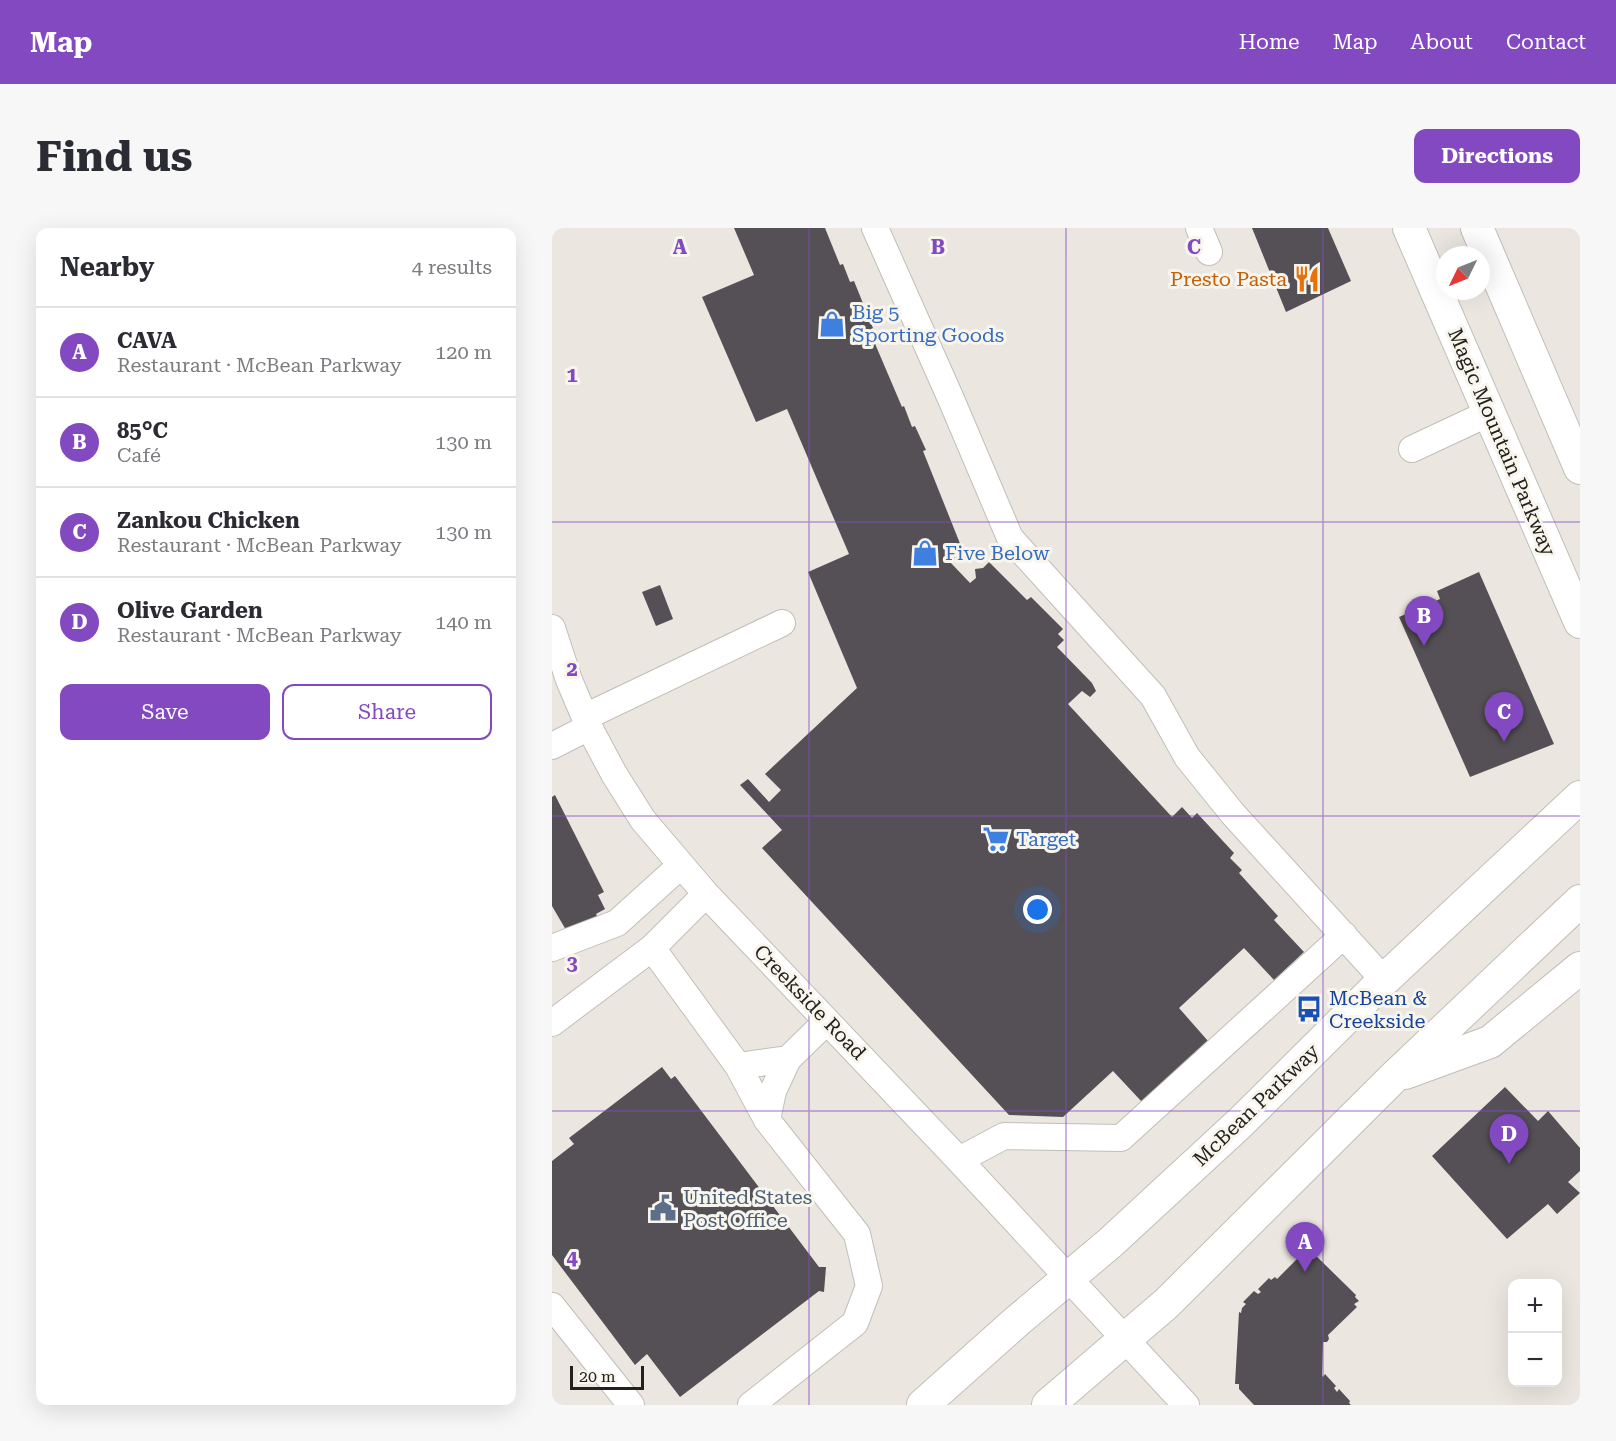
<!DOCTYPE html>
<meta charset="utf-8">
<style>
:root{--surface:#fff;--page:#f7f7f7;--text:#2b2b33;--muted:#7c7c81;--line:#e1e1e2;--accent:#8249c0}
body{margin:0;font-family:"Roboto Serif",serif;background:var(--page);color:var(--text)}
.controls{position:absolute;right:18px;bottom:18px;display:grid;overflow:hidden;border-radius:12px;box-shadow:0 6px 24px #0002}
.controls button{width:54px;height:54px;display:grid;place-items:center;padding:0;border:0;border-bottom:2px solid var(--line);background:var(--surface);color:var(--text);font:30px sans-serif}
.compass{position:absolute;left:884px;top:18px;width:54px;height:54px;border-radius:50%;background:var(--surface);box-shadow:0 6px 24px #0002;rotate:227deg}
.scale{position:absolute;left:18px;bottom:15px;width:74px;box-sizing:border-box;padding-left:6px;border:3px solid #22211e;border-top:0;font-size:16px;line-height:21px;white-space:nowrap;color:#22211e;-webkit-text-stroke:4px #f8f5ed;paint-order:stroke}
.you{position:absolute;left:486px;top:682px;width:21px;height:21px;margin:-15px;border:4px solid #fff;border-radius:50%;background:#1a73e8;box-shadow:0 0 0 9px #1a73e833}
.badge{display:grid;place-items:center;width:39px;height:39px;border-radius:50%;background:var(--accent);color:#fff;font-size:20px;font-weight:700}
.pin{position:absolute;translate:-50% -50px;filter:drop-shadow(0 2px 3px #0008)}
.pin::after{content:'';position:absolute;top:32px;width:21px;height:18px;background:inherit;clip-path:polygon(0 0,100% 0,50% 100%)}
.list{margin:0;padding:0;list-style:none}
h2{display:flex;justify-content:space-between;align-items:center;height:78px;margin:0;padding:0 24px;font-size:26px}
h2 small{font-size:20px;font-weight:400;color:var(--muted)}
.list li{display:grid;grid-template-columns:39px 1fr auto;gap:18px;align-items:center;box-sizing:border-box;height:90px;padding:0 24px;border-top:2px solid var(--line)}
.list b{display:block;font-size:22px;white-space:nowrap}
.list p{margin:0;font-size:20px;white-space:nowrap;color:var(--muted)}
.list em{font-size:20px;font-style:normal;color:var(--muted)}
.actions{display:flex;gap:12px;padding:18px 24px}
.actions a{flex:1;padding:14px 0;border:2px solid var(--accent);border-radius:12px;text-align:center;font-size:21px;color:var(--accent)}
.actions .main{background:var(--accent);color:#fff}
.map{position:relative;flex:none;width:1028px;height:1177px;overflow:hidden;border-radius:12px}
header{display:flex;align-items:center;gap:36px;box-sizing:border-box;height:84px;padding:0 30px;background:var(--accent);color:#fff}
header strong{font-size:28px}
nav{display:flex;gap:33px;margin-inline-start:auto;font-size:21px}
.intro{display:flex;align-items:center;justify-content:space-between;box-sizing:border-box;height:144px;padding:0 36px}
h1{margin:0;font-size:42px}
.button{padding:15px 27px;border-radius:12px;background:var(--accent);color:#fff;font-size:21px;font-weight:700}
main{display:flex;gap:36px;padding:0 36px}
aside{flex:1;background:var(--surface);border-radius:12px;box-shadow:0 6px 24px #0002}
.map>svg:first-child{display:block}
.building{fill:#555055}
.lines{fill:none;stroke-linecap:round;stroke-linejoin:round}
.minor-casing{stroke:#c2beb7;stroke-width:28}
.major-casing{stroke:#c2beb7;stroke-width:34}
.minor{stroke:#fff;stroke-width:26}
.major{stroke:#fff;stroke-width:32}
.grid{fill:none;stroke:#8249c0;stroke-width:1.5;stroke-opacity:0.55}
.labels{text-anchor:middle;stroke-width:6;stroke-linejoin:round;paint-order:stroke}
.food-label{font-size:20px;fill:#c56008;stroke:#f8f5ed;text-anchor:end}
.shop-label{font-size:20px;fill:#366cbe;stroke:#f8f5ed;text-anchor:start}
.street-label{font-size:20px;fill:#22211e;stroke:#f8f5ed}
.transit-label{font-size:20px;fill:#164399;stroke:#f8f5ed;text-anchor:start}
.service-label{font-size:20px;fill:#4e5e75;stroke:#f8f5ed;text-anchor:start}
.grid-label{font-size:20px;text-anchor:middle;font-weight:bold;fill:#8249c0;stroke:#f8f5ed;stroke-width:6;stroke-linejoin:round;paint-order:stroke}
</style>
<header>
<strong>Map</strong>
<nav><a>Home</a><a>Map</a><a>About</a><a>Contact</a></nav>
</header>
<div class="intro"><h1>Find us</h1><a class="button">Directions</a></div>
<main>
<aside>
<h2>Nearby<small>4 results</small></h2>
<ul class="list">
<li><span class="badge">A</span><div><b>CAVA</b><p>Restaurant · McBean Parkway</p></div><em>120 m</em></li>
<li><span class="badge">B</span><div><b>85°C</b><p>Café</p></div><em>130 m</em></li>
<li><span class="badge">C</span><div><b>Zankou Chicken</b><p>Restaurant · McBean Parkway</p></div><em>130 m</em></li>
<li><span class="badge">D</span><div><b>Olive Garden</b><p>Restaurant · McBean Parkway</p></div><em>140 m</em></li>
</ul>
<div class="actions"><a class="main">Save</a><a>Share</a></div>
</aside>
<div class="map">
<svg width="1028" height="1177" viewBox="0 0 1028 1177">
<rect width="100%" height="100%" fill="#ebe7e0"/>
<path class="building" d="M 182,0 L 273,0 L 288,37 L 291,36 L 298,54 L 302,53 L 321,100 L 319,101 L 324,118 L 350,179 L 352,178 L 360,199 L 363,198 L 374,222 L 371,223 L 413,328 L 398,334 L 418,355 L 424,350 L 423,341 L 431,340 L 437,334 L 475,372 L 479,369 L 511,401 L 506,406 L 512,412 L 505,419 L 540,455 L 544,463 L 538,469 L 530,463 L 516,476 L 620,589 L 630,579 L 640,590 L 645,585 L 682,625 L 678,630 L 690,642 L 687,645 L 726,688 L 722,692 L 752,724 L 722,752 L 692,720 L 627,780 L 656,813 L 590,874 L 561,843 L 511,889 L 457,887 L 210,620 L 230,602 L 188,557 L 196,551 L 217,574 L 229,562 L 213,546 L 305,460 L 256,344 L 297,326 L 235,181 L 204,194 L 150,69 L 202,47 Z
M 700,0 L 776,0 L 799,53 L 734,84 Z
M 927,344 L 1002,516 L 918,549 L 847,389 L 888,371 L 885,363 Z
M 108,357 L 121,391 L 104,398 L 90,364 Z
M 3,567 L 52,664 L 46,667 L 53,681 L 44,686 L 47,692 L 27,703 L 24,697 L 14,702 L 0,678 L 0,569 Z
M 110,839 L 119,851 L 123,848 L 267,1039 L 274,1039 L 272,1064 L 267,1063 L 128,1169 L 95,1126 L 83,1137 L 0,1027 L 0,933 L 22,916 L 17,910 Z
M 953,859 L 986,893 L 996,883 L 1028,920 L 1028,943 L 1016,954 L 1028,965 L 1005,986 L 996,976 L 955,1011 L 880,928 Z
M 756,1020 L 804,1067 L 803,1069 L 807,1073 L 802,1076 L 805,1079 L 776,1107 L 777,1111 L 775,1114 L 771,1114 L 770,1147 L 771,1149 L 773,1146 L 784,1158 L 782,1160 L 785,1164 L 787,1161 L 798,1173 L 797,1175 L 799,1177 L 702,1177 L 687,1161 L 687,1156 L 683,1156 L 687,1084 L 689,1085 L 690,1080 L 694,1076 L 691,1074 L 702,1063 L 706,1066 L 709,1064 L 706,1061 L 717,1050 L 719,1052 L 723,1049 L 725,1051 Z"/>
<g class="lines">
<g class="minor-casing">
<path id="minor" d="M 323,0 L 399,171 L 458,310 L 601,468 L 635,529 L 681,586 L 832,752
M 647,0 L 657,24
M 860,221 L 937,185
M 0,400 L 17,452 L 37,499 L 62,546 L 91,592 L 154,666 L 407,932 L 634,1177
M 33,489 L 230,395
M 0,518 L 37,499
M 0,720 L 65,695 L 128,638
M 100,720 L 186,838 L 215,892 L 305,1006 L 317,1058 L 303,1095 L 199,1177
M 0,795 L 100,720 L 154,666
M 186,838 L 236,831
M 215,892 L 221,863 L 236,831 L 275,793
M 407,932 L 452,908 L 569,910 L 792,707
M 0,1078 L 79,1177"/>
</g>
<g class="major-casing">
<path id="major" d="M 857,0 L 1028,394
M 925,0 L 1028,240
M 853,845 L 938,814 L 1028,740
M 371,1177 L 464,1094 L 558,1015 L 689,894 L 832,752 L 1028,569
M 496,1177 L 615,1075 L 841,850 L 1028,673"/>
</g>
<use href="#minor" class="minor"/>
<use href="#major" class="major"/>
</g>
<path class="grid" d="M 257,0 L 257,1177M 514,0 L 514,1177M 771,0 L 771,1177M 0,294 L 1028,294M 0,588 L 1028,588M 0,883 L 1028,883"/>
<defs>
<g id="restaurant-bare" transform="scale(2.07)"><path d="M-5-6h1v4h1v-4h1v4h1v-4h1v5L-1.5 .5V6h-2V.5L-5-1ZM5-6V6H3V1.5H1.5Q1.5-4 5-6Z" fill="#e8710a" stroke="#f8f5ed" stroke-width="2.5" paint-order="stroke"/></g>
<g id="shop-bare" transform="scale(2.07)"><path d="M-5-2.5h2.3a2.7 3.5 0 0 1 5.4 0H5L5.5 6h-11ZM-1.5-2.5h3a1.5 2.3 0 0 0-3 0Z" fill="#3f7fe0" stroke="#f8f5ed" stroke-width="2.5" paint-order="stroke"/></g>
<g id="supermarket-bare" transform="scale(2.07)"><path d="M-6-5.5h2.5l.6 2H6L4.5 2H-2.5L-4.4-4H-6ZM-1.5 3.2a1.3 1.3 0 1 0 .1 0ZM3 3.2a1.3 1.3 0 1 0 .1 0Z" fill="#3f7fe0" stroke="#f8f5ed" stroke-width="2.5" paint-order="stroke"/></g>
<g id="bus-bare" transform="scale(2.07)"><path d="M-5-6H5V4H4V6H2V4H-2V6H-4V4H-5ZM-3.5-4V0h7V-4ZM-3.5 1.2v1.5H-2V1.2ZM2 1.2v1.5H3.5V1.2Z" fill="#1a4fb4" stroke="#f8f5ed" stroke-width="2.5" paint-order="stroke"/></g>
<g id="civic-bare" transform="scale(2.07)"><path d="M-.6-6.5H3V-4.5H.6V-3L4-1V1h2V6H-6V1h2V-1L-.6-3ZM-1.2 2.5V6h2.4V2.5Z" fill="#5c6f8a" stroke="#f8f5ed" stroke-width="2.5" paint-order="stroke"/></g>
</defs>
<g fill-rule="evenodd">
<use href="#restaurant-bare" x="755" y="51"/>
<use href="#shop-bare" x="280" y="96"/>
<use href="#shop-bare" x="373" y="325"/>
<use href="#supermarket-bare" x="444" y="611"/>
<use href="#bus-bare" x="757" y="781"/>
<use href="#civic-bare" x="111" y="980"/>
</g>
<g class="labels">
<g class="food-label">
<text x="735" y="58">Presto Pasta</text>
</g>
<g class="shop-label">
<text x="300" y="91">Big 5<tspan x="300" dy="23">Sporting Goods</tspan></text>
<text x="393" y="332">Five Below</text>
<text x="464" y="618">Target</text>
</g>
<g class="street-label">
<text transform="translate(950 214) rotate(67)" y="7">Magic Mountain Parkway</text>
<text transform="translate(258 774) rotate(46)" y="7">Creekside Road</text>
<text transform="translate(704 877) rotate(-44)" y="7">McBean Parkway</text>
</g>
<g class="transit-label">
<text x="777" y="777">McBean &amp;<tspan x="777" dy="23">Creekside</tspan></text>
</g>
<g class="service-label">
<text x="131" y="976">United States<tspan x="131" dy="23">Post Office</tspan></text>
</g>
</g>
<g class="grid-label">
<text x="128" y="26">A</text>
<text x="386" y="26">B</text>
<text x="642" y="26">C</text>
<text x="20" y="154">1</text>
<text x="20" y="448">2</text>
<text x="20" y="742">3</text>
<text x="20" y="1037">4</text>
</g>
</svg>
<div class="controls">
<button>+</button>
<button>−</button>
</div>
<svg class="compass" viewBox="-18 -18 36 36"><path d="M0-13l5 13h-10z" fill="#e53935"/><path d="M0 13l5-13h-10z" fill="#7c7c81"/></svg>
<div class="scale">20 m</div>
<div class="you"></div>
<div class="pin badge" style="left:753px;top:1044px">A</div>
<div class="pin badge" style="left:872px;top:418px">B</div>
<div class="pin badge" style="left:952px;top:514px">C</div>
<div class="pin badge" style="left:957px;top:936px">D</div>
</div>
</main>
